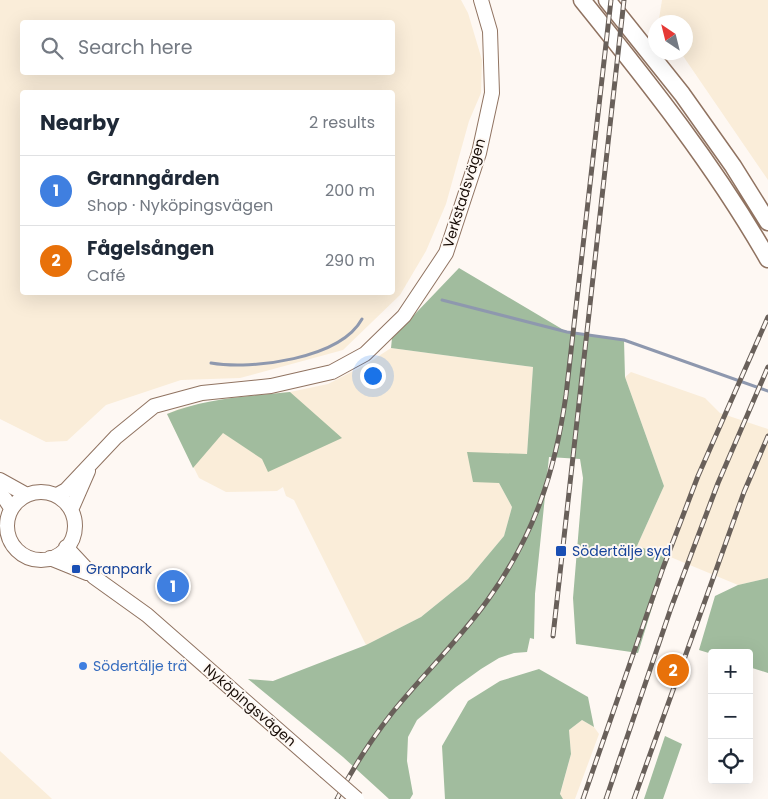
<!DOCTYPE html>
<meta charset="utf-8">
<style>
:root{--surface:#fff;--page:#f6f6f7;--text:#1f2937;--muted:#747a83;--line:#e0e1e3;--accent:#2e7481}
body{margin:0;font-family:Poppins,sans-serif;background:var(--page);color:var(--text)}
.controls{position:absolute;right:15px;bottom:15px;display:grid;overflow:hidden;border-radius:5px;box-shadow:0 5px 20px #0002}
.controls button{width:45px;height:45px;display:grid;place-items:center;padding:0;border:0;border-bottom:1px solid var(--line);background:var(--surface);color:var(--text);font:25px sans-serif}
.compass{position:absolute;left:648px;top:15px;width:45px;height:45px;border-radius:50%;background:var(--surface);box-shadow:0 5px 20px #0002;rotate:325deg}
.you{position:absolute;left:372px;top:375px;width:18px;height:18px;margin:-12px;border:4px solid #fff;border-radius:50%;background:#1a73e8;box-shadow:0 0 0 8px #1a73e833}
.badge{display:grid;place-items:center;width:32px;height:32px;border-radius:50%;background:var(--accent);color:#fff;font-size:16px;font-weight:700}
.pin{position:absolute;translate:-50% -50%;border:2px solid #fff;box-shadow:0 1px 5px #0006}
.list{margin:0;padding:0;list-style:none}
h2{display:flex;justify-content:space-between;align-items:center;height:65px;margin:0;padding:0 20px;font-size:21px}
h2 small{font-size:16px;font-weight:400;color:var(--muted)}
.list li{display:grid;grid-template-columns:32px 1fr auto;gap:15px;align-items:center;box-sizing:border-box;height:70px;padding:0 20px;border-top:1px solid var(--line)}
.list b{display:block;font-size:19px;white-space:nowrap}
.list p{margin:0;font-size:16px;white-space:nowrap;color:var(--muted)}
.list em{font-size:16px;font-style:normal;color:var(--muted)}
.icon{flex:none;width:28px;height:28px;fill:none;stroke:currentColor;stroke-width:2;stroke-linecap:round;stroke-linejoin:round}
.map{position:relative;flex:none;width:768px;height:799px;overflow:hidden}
.search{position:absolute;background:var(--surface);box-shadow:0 5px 20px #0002;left:20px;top:20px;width:375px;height:55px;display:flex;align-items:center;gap:12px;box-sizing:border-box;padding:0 18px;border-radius:5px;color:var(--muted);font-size:19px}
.panel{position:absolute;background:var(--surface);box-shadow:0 5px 20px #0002;left:20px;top:90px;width:375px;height:205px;border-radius:5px}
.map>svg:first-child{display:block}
.industrial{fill:#faedd9;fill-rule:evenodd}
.forest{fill:#a1bc9e}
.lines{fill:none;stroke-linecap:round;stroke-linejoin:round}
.stream{stroke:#8e98ae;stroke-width:3}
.major-casing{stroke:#907361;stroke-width:16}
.highway-casing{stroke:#907361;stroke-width:19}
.major{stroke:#fff;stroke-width:14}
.highway{stroke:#fff;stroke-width:16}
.rail-casing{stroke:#69605a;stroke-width:5}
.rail{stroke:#fef8f3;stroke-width:3;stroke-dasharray:9;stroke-linecap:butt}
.major-bridge-casing{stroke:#907361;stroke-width:16;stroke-linecap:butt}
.major-bridge{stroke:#fff;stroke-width:14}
.transit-dot{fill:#1a4fb4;stroke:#fef8f3;stroke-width:2}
.shop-dot{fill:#3f7fe0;stroke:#fef8f3;stroke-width:2}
.labels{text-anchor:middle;stroke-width:4;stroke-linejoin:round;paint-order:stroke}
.street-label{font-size:14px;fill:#180d07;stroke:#fef8f3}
.transit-label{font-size:14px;fill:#164399;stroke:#fef8f3;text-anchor:start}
.shop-label{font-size:14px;fill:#366cbe;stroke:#fef8f3;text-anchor:start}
</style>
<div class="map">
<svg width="768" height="799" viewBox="0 0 768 799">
<rect width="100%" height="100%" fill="#fef8f3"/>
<path class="industrial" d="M 0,0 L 461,0 L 468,13 L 482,60 L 481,93 L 469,121 L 446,204 L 426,251 L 400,295 L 343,350 L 240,378 L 181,380 L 106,405 L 67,441 L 46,442 L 0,419 ZM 22,22 L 392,22 L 392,72 L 22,72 ZM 392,92 L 392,292 L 22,292 L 22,92 Z
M 662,0 L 768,0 L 768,180 L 681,53 L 686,52 L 686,22 L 661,22 L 659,19 Z
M 391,348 L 533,367 L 527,454 L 499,483 L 512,507 L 504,536 L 468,579 L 421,617 L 366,645 L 294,500 L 286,496 L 283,487 L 277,491 L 226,492 L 199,478 L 167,414 L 181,408 L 231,398 L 290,392 L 328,384 L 365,365 Z
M 631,372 L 705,398 L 720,413 L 768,429 L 768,578 L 738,585 L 668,556 L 637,546 L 664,486 L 625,377 Z
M 582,720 L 594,727 L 599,734 L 575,799 L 563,799 L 560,795 L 571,754 L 569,730 Z
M 0,751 L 50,797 L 52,799 L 0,799 Z"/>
<path class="forest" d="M 459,268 L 567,332 L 624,340 L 625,377 L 664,486 L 637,546 L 668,556 L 638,653 L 576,644 L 573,598 L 583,478 L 580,459 L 549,457 L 535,594 L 534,639 L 530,638 L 527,652 L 514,653 L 499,658 L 481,669 L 456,687 L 417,720 L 408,737 L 407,761 L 413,794 L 410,799 L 389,799 L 343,757 L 248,679 L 273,681 L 366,645 L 421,617 L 468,579 L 504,536 L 512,507 L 499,483 L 473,482 L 467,452 L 527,454 L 533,367 L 391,348 L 392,338 Z
M 290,392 L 342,438 L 268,472 L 262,459 L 223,433 L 193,468 L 167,414 C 205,398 249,396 290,392 Z
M 768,578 L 768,673 L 749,667 L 749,653 L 712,654 L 699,650 L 715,596 L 738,585 Z
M 539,669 L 588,697 L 594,727 L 582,720 L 569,730 L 571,754 L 560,794 L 563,799 L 445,799 L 442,746 L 468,701 L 500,681 Z
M 665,736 L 682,744 L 663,799 L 644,799 Z"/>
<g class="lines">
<path class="stream" d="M 442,300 L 567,332 L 624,340 L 768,391
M 211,363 C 252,370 340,359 362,319"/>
<g class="major-casing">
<path id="major" d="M 0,480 L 27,495
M7 526a34 34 0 1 1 68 0a34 34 0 1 1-68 0Z
M 0,495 L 5,499 L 11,508
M 57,495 L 66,490 L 116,437 L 154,406 L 202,393 L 271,386 L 332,372 L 365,354 L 404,316 L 446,253 L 479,153 L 492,93 L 490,31 L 481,0
M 71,510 L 88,471
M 66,547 L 94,577 L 147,615 L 325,771
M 50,558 L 87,573"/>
</g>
<g class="highway-casing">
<path id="highway" d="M 582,0 C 649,83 715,166 768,259
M 607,0 L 682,94 L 733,166 L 768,222"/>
</g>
<use href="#major" class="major"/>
<use href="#highway" class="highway"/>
<g class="rail-casing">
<path id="rail" d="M 553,636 L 624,0
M 337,799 C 352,769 371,740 392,713 C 423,675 458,641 487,601 C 534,536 555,473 566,395 L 611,0
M 583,799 L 663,568 L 698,476 L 768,317
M 606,799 L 671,608 L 718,483 L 768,367
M 634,799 L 744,492 L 768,436"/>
</g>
<use href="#rail" class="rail"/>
<g class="major-bridge-casing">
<path id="major-bridge" d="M 325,771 L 357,799"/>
</g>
<use href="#major-bridge" class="major-bridge"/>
</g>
<g class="transit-dot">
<rect x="555" y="545" width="12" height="12" rx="2.5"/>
<rect x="71" y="564" width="10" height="10" rx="2.5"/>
</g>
<circle class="shop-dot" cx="83" cy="666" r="5"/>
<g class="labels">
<g class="street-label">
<text transform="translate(464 193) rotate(-73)" y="5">Verkstadsvägen</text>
<text transform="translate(250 705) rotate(41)" y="5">Nyköpingsvägen</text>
</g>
<g class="transit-label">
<text x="572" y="556">Södertälje syd</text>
<text x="86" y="574">Granpark</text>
</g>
<g class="shop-label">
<text x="93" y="671">Södertälje trä</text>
</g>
</g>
</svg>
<div class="controls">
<button>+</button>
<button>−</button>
<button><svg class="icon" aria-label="locate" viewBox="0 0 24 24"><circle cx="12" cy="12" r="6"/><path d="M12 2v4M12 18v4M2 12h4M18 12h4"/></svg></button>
</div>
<svg class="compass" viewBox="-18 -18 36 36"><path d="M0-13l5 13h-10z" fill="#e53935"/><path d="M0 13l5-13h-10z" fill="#747a83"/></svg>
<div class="you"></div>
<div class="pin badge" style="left:173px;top:586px;background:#3f7fe0">1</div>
<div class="pin badge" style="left:673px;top:670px;background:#e8710a">2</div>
<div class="search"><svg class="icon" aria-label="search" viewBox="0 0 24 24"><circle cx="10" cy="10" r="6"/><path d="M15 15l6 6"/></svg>Search here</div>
<section class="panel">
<h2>Nearby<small>2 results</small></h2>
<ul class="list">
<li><span class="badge" style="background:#3f7fe0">1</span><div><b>Granngården</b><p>Shop · Nyköpingsvägen</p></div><em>200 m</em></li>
<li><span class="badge" style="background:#e8710a">2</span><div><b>Fågelsången</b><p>Café</p></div><em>290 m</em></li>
</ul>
</section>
</div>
